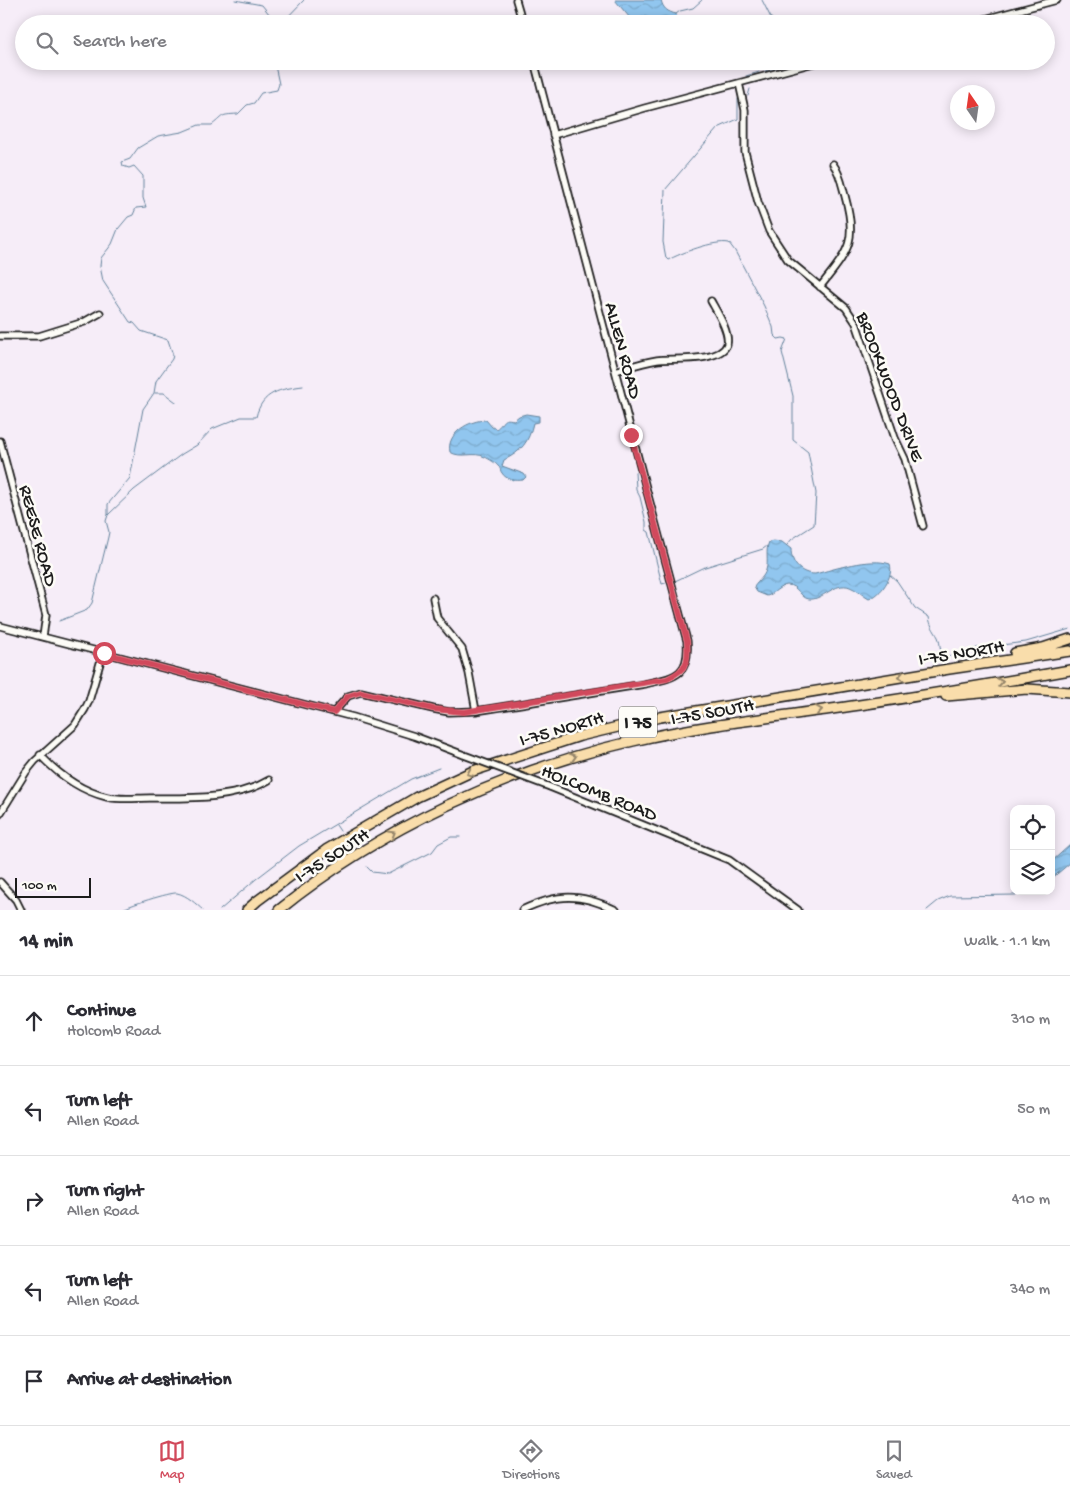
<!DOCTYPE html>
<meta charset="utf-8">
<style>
:root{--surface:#fff;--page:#f2f2f3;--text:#2b2b33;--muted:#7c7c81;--line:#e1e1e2;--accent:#d1495b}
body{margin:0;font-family:"Gochi Hand",sans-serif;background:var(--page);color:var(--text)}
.controls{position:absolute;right:15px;bottom:15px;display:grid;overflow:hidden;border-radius:10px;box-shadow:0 2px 12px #0003}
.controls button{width:45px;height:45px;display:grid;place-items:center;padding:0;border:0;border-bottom:1px solid var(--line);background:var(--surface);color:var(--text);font:25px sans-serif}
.compass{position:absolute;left:950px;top:85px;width:45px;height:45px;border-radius:50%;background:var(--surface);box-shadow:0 2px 12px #0003;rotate:347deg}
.scale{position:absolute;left:15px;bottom:12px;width:76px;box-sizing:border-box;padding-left:5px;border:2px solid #1c1c1c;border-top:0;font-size:14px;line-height:18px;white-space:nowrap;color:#1c1c1c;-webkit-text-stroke:4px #fdfcf7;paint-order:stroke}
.stop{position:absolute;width:15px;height:15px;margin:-11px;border:4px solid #d1495b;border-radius:50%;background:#fff}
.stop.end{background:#d1495b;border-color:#fff;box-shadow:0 1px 5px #0008}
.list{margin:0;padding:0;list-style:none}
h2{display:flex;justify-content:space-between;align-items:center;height:65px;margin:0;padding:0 20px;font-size:21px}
h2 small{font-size:16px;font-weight:400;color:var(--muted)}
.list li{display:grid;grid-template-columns:32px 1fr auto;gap:15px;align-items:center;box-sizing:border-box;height:90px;padding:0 20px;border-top:1px solid var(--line)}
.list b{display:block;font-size:19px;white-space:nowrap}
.list p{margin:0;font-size:16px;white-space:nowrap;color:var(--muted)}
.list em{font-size:16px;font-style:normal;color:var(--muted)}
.icon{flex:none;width:28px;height:28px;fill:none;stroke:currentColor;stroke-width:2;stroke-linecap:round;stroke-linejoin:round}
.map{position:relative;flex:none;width:1070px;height:910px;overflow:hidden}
.search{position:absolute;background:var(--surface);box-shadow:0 2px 12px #0003;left:15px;right:15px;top:15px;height:55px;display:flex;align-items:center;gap:12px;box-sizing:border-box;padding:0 18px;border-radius:28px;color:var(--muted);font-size:19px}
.sheet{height:515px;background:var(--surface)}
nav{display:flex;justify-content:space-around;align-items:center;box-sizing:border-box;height:70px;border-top:1px solid var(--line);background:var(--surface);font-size:14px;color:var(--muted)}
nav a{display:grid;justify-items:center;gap:2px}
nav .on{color:var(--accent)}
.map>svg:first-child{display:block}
.water{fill:url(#water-waves);stroke:#62829b}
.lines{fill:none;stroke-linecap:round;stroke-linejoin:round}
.stream{stroke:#62829b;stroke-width:1}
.minor-casing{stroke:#1c1c1c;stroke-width:9}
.highway-casing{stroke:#1c1c1c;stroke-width:12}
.minor{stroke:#fdfcf7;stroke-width:5.5}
.highway{stroke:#f9ddab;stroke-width:9}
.minor-bridge-casing{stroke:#1c1c1c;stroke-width:9;stroke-linecap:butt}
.minor-bridge{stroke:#fdfcf7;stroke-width:5.5}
.oneway{stroke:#96866b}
.route{stroke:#d1495b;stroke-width:6}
.labels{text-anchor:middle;stroke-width:5;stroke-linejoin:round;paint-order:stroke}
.shield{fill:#fdfcf7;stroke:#605f5e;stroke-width:1}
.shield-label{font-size:18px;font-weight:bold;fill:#1c1c1c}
.street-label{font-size:19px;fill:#1c1c1c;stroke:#fdfcf7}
</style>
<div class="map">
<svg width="1070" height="910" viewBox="0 0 1070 910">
<defs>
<pattern id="water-waves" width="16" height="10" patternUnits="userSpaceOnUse" patternTransform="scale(1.25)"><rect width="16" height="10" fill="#91c6ef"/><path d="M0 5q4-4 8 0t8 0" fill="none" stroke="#7caacc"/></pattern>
</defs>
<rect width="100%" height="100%" fill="#f6edf8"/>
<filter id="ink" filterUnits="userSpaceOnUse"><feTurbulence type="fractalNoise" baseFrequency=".02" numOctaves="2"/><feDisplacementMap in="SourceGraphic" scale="10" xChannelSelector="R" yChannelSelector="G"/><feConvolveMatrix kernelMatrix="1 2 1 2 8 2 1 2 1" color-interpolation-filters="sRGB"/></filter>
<g filter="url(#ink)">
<path class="water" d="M 615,0 L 661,0 C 663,9 668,12 676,14 L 678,20 L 676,24 L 635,24 Z
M 526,414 L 539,416 L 539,422 L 533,423 C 529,442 521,452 504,460 L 502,466 L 524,474 L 526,477 L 523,480 C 516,481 506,480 502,473 C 500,471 501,468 498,466 C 496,463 489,459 485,457 C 474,451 461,459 450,452 C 446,433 470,420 486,420 L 492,427 L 496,429 C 505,423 500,417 514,420 L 519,416 Z
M 773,541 L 782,542 L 791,549 C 791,563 800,574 815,574 C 835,569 870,557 890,564 C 894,576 881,595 869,599 C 863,596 858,590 850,587 C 835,581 822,601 809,599 C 800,598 798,585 787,585 C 779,586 774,594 767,596 L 757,592 L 754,587 C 758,581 764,577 766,570 C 769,562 765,550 769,542 Z
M 1070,845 L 1070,863 L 1051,879 L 1051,862 Z"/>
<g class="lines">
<path class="stream" d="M 171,0 L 180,0
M 235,0 L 262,5 L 277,24
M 762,0 L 774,24
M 676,14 L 680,11 L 693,8 L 702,0
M 281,24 L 304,0
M 765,71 L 783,65 L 783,61
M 746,76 L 759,72
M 748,96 L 750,89
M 738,99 L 738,119 L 718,128 L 665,190 L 663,242 L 666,258 L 668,260 C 681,253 714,240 729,243 L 735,251 L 764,306 L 773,327 L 774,335 L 778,339 L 783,338 L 787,339 L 782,352 L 793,396 L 793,440 L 808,452 L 816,493 L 814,525 L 792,539 L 787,545
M 155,393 L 164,393 L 176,402
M 635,472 L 636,489 L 640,497 L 646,522 L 646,530 L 649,532 L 662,584 L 669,582
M 108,515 L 134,490 L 182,454 L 197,445 L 212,429 L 241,417 L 256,417 C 262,392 280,389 303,386
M 890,575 L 897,581 L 915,608 L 929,617 C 930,625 934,630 938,637 C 941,644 939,651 944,657 L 977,648 L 1026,642 L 1070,629
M 673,582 L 702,568 L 763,549 L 767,546
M 59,621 L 87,610 L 92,603 L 108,537 L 109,532 L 106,521 L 108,515 L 108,504 L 130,478 L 143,409 L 154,393 L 156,381 L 172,359 L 173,355 L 168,340 L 141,331 L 134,323 L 130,322 L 103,281 L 100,266 L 101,258 L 112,244 L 118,229 L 128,217 L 133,215 L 136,208 L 146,207 L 143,198 L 143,176 L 134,166 L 129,168 L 123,166 L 122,162 L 130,159 L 138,148 L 158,136 L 182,132 L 199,125 L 212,125 C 225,115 219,115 238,114 L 247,105 L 254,103 L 261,93 L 277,90 L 279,84 L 274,61
M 336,825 L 340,831
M 367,867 L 372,872 L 388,874 L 432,852 L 438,844 L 451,837 L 460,837
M 121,910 C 126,906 171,892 177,893 C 187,895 196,904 203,910
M 220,910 L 256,879 L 299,846 L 411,779 L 439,768
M 927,910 L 938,901 L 950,896 L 1016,895"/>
<g class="minor-casing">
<path id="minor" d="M 516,0 L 523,24
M 966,24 L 1057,0
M 739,83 L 745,110 L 745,152 L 758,202 L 769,231 L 788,260 L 846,308 L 856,323 L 895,438 L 905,459 L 923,526
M 553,135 L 645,108 L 821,61
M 820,287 C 848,251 858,243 845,196 C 842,185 840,173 833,164
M 0,336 L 39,336 L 84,322 L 100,313
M 616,371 C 629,367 643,362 657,360 C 673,358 721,363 727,344 C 730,332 717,312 711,301
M 0,441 L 46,615 L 43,637
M 433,598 L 437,618 L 462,649 L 469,673 L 476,711
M 0,626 L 353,717 L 414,736 L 464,755
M 334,712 L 348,696 L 361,692 L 433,709 L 449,712 L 476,711 L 645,684 C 675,677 690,676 687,641 C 635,448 584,255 534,61
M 40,755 C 58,774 81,791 107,797 C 121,800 136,798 150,798 C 187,798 236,800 269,780
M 550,787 L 729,860 L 798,910
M 0,814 L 26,772 L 35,761 L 75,725 L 85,709 L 89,701 L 103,653
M 0,882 L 16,900 L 21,910
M 522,910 C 558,893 580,893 616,910"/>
</g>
<g class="highway-casing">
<path id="highway" d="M 1015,653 L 1043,648 L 1070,639
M 946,696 L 1027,689 L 1070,692
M 247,910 L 257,901 L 326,850 L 417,797 L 473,771 L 580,736 L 660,717 L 949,669 L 1070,651
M 279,910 C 382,827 505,771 633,741 C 710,723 789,716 866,704 C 934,694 1002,682 1070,670"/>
</g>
<use href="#minor" class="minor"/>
<use href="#highway" class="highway"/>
<g class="minor-bridge-casing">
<path id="minor-bridge" d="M 464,755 L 550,787"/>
</g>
<use href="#minor-bridge" class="minor-bridge"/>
</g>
<defs><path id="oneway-chevron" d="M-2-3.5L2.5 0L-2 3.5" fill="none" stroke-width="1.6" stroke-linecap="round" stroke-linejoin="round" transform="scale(1.25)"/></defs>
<g class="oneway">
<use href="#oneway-chevron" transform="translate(901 677) rotate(170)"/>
<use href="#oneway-chevron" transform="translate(1000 682) rotate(-9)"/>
<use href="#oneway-chevron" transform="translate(819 710) rotate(-8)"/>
<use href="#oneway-chevron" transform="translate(573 757) rotate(-17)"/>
<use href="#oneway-chevron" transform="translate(470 773) rotate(157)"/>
<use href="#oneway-chevron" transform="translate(392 834) rotate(-30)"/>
</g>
</g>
<g class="lines" filter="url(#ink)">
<path class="route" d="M 104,653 L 334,712 L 348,696 L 361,692 L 433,709 L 464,712 L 667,679 C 687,669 689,663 687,641 L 631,435"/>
</g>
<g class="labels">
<rect class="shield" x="619" y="706.5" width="38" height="31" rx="4"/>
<g class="shield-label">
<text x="638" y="728">I 75</text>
</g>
<g class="street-label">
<text transform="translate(625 350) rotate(75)" y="7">ALLEN ROAD</text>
<text transform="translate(892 386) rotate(69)" y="7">BROOKWOOD DRIVE</text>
<text transform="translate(40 535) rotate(75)" y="7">REESE ROAD</text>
<text transform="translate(961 651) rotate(-9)" y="7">I-75 NORTH</text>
<text transform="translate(712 710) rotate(-10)" y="7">I-75 SOUTH</text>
<text transform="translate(561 727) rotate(-16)" y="7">I-75 NORTH</text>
<text transform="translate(600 791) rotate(22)" y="7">HOLCOMB ROAD</text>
<text transform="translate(331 854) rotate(-33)" y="7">I-75 SOUTH</text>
</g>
</g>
</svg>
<div class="controls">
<button><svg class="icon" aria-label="locate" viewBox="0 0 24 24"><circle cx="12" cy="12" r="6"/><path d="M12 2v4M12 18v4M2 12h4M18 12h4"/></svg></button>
<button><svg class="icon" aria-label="layers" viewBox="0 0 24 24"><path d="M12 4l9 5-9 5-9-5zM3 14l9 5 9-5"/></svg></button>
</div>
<svg class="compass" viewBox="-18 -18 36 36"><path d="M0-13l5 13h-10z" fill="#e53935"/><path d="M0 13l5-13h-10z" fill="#7c7c81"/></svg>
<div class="scale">100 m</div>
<div class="stop" style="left:104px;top:653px"></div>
<div class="stop end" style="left:631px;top:435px"></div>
<div class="search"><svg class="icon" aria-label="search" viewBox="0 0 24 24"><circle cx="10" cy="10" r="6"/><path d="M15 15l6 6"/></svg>Search here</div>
</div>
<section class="sheet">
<h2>14 min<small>Walk · 1.1 km</small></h2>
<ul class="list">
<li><svg class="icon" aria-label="ahead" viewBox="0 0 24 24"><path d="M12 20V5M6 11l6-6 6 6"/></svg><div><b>Continue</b><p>Holcomb Road</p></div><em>310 m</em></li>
<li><svg class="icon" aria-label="left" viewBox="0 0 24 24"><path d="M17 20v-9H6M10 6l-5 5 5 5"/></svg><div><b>Turn left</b><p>Allen Road</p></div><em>50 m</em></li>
<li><svg class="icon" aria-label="right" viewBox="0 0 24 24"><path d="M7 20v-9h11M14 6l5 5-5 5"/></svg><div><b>Turn right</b><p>Allen Road</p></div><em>410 m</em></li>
<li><svg class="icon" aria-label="left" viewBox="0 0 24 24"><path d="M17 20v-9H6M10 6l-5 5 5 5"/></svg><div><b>Turn left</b><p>Allen Road</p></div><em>340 m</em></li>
<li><svg class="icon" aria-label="arrive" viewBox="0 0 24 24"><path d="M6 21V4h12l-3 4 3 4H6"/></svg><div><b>Arrive at destination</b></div></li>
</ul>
</section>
<nav>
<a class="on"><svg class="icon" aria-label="map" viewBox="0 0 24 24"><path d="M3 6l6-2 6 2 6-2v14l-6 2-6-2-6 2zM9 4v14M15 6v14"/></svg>Map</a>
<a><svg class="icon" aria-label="directions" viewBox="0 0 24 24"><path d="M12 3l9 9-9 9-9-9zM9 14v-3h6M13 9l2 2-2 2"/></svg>Directions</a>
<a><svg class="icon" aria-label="saved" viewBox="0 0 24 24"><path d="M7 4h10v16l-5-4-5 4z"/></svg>Saved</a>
</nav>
